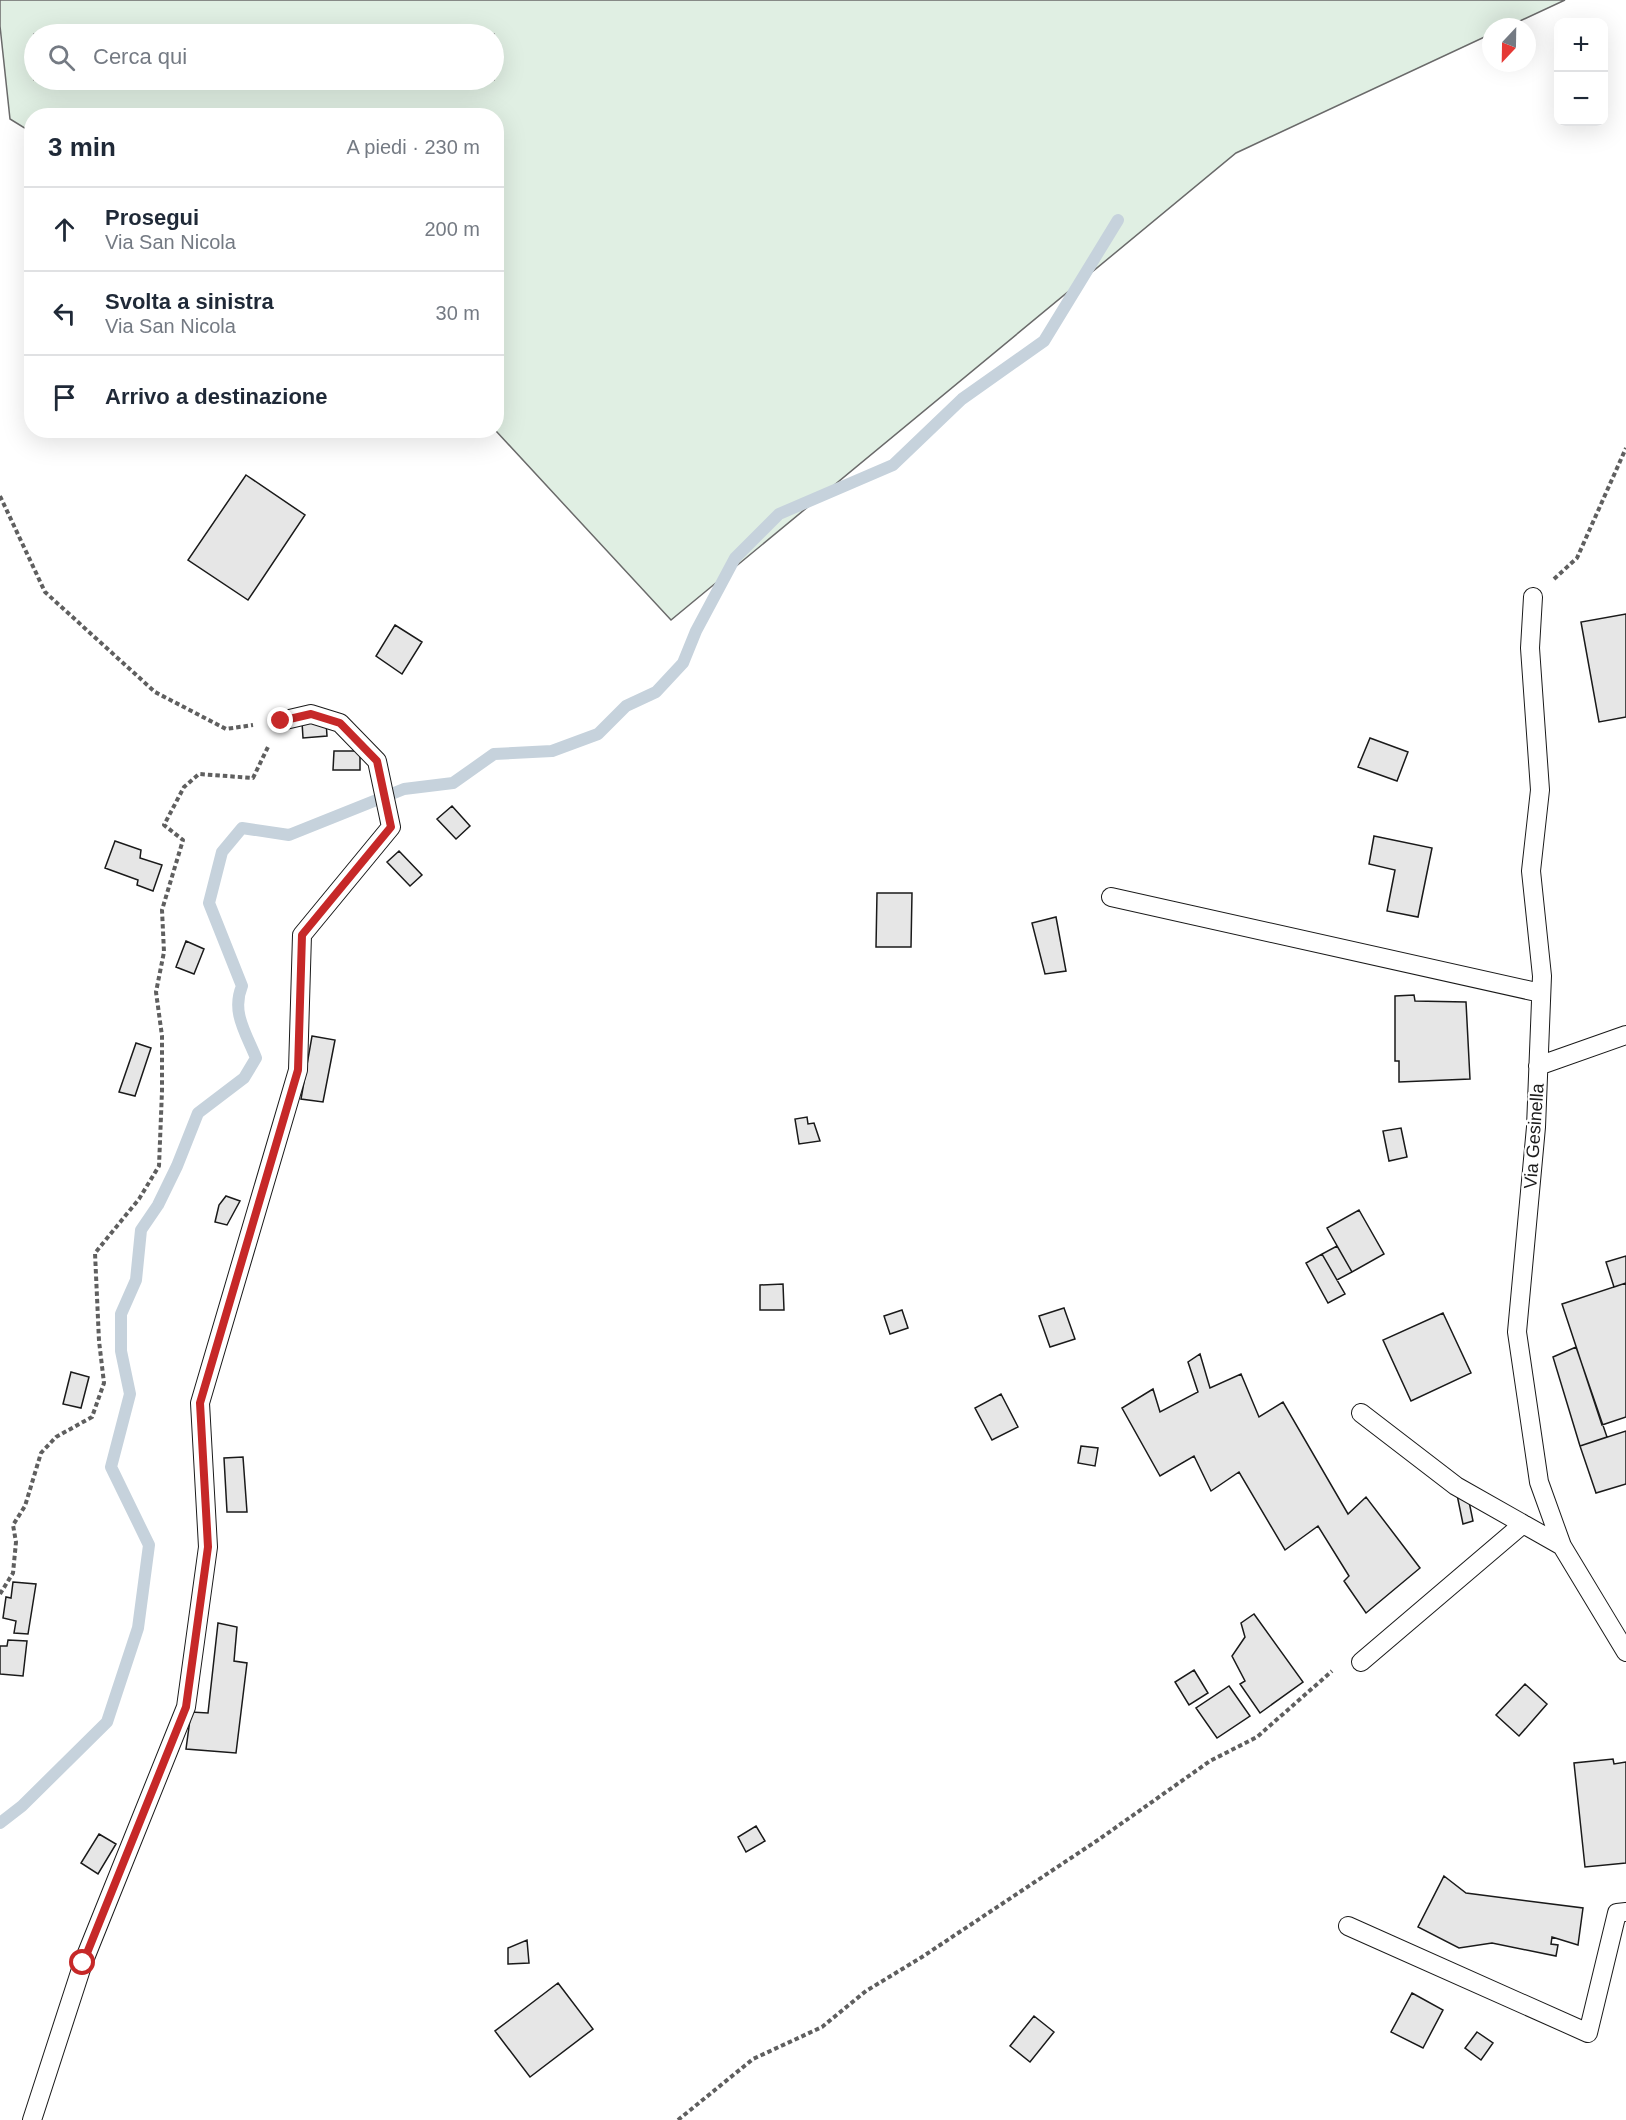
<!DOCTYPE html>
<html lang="it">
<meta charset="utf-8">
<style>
:root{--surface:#fff;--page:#f6f6f7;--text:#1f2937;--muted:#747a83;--line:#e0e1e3}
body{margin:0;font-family:Arial,sans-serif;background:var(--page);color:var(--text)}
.controls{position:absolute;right:18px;top:18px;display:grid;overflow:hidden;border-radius:12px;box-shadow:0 6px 24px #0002}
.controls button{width:54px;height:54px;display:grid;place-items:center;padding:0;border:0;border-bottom:2px solid var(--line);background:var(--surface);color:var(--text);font:30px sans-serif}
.compass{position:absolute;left:1482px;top:18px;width:54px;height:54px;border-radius:50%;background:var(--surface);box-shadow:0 6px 24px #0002;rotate:202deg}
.stop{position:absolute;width:18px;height:18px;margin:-14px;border:4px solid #c62828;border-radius:50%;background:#fff}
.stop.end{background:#c62828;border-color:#fff;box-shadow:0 2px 6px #0008}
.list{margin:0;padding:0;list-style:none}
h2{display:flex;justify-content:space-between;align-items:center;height:78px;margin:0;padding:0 24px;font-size:26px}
h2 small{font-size:20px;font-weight:400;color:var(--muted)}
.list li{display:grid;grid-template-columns:39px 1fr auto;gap:18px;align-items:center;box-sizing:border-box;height:84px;padding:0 24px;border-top:2px solid var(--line)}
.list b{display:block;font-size:22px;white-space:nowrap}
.list p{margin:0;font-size:20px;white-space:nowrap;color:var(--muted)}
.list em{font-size:20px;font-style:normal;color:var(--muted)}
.icon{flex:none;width:33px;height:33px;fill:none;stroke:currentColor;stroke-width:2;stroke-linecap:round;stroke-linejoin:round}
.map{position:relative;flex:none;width:1626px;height:2120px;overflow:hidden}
.search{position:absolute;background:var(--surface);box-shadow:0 6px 24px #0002;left:24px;top:24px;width:480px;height:66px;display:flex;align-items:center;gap:15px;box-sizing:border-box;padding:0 21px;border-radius:33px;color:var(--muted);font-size:22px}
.panel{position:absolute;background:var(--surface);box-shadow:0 6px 24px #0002;left:24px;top:108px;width:480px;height:330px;border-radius:24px}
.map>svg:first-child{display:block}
.green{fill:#e0efe3;stroke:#6a6a6a;stroke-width:1.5;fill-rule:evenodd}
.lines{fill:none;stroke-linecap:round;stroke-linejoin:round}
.stream{stroke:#c6d2dc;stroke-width:12}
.building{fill:#e6e6e6;stroke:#1a1a1a;stroke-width:1.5}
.lane-casing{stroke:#1a1a1a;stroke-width:20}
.path{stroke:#5f5f5f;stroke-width:4;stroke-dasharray:4.5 3;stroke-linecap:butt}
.lane{stroke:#fff;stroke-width:18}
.route{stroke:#c62828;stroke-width:8}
.labels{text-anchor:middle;stroke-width:4.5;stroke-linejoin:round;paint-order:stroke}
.street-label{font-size:18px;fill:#1a1a1a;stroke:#fff}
</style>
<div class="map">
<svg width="1626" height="2120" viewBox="0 0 1626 2120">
<rect width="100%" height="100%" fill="#fff"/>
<path class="green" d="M 0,0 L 1565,0 L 1507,27 L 1491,27 L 1491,34 L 1236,153 L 671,620 L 496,431 L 496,116 L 32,116 L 31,132 L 10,119 L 0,26 ZM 34,34 L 494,34 L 494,80 L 34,80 Z"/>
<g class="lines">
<path class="stream" d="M 0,1823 L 22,1806 L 107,1722 L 138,1628 L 149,1545 L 111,1467 L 130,1394 L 121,1351 L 121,1314 L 136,1280 L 141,1230 L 158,1205 L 177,1166 L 198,1113 L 244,1078 L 256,1058 C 246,1033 231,1012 242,986 L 209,903 L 222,852 L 242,828 L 289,835 L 404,789 L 453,783 L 494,754 L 552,751 L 598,734 L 626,706 L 656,692 L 683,663 L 696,631 L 735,558 L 779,514 L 893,465 L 962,399 L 1044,341 L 1118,220"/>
</g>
<path class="building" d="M 246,475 L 305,515 L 248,600 L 188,560 Z
M 1626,614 L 1626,717 L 1599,722 L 1581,622 Z
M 395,625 L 422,642 L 402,674 L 376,656 Z
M 326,721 L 327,736 L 303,738 L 302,722 Z
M 1370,738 L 1408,752 L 1397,781 L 1358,767 Z
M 334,751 L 360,751 L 360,770 L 333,770 Z
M 452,806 L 470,826 L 456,839 L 437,819 Z
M 1374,836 L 1432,848 L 1418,917 L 1387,911 L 1395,870 L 1369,864 Z
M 115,841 L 141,850 L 140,858 L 162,865 L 153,891 L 137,885 L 138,880 L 105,868 Z
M 399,851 L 422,875 L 410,886 L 387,862 Z
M 877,893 L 912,893 L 911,947 L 876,947 Z
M 1056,917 L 1066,971 L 1045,974 L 1032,923 Z
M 186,941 L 204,949 L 194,974 L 176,967 Z
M 1414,995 L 1415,1001 L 1466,1002 L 1470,1079 L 1399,1082 L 1399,1061 L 1395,1061 L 1395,996 Z
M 312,1036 L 335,1040 L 323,1102 L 301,1099 Z
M 136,1043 L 151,1048 L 135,1096 L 119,1092 Z
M 807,1117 L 808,1124 L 814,1123 L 820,1141 L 799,1144 L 795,1119 Z
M 1401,1128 L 1407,1157 L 1389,1161 L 1383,1131 Z
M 226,1196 L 240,1201 L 227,1225 L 215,1222 L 219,1205 Z
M 1359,1210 L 1384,1254 L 1352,1272 L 1327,1228 Z
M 1337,1246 L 1352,1272 L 1337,1280 L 1322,1254 Z
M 1322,1254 L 1345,1294 L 1328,1303 L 1306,1263 Z
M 1626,1256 L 1626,1283 L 1614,1287 L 1606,1262 Z
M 1626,1283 L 1626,1417 L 1602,1425 L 1562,1304 Z
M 783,1284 L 784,1310 L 760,1310 L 760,1285 Z
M 1064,1308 L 1075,1339 L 1050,1347 L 1039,1316 Z
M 902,1310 L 908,1328 L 890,1334 L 884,1316 Z
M 1443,1313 L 1471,1373 L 1411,1401 L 1383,1340 Z
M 1576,1347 L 1607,1437 L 1580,1446 L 1553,1357 Z
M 1200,1354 L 1210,1388 L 1241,1374 L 1259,1417 L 1283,1402 L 1348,1514 L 1366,1497 L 1420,1568 L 1366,1613 L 1344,1581 L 1349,1576 L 1318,1526 L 1285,1550 L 1239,1472 L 1211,1491 L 1194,1456 L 1160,1476 L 1122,1408 L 1153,1389 L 1160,1412 L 1198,1392 L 1188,1362 Z
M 71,1372 L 89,1377 L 81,1408 L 63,1404 Z
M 1001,1394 L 1018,1427 L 992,1440 L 975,1408 Z
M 1626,1431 L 1626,1484 L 1596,1493 L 1580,1446 Z
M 1081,1446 L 1098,1448 L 1095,1466 L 1078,1463 Z
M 243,1457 L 247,1512 L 227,1512 L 224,1458 Z
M 1465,1482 L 1473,1521 L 1463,1524 L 1455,1485 Z
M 13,1582 L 36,1584 L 28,1634 L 14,1633 L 16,1621 L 3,1618 L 6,1597 L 11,1598 Z
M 1254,1614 L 1303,1682 L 1260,1713 L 1240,1684 L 1245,1681 L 1232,1656 L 1245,1637 L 1241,1623 Z
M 218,1623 L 237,1627 L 234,1661 L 247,1663 L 236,1753 L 186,1749 L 191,1712 L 208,1713 Z
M 8,1640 L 27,1641 L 23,1676 L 0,1674 L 0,1646 L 7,1646 Z
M 1194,1670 L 1208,1693 L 1189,1705 L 1175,1682 Z
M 1525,1684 L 1547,1704 L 1519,1736 L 1496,1715 Z
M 1229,1686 L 1250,1716 L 1217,1738 L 1196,1708 Z
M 1613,1759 L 1614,1764 L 1626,1762 L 1626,1863 L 1585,1867 L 1574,1763 Z
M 756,1826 L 765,1841 L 746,1852 L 738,1837 Z
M 99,1834 L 116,1844 L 98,1874 L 81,1863 Z
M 1444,1876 L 1466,1893 L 1583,1908 L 1578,1945 L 1552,1937 L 1551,1944 L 1558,1945 L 1556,1956 L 1492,1943 L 1459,1948 L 1418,1927 Z
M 527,1940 L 529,1963 L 508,1964 L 508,1948 Z
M 558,1983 L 593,2029 L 530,2077 L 495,2031 Z
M 1412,1993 L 1443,2010 L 1423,2048 L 1391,2032 Z
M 1034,2016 L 1054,2032 L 1030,2062 L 1010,2046 Z
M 1477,2032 L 1493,2043 L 1481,2060 L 1465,2048 Z"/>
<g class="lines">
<g class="lane-casing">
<path id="lane" d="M 1533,597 L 1530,648 L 1540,790 L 1531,871 L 1542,976 L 1536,1127 L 1517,1332 L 1539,1482 L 1562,1546 L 1626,1652
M 1111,897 L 1541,993
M 1538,1066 L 1626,1035
M 1361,1413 L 1456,1486 L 1562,1546
M 1361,1662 L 1523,1524
M 1348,1926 L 1588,2033 L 1617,1913 L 1626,1912
M 32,2120 L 83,1963 L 186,1707 L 208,1547 L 200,1403 L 298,1070 L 302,935 L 391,827 L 377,761 L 340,723 L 311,714 L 281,721"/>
</g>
<path class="path" d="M 0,496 L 45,592 L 155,692 L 226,729 L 253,725
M 1554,579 L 1577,558 L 1626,448
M 0,1594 L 13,1573 L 16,1542 L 13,1525 L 25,1506 L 41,1453 L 56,1437 L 92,1417 L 104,1383 L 99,1341 L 95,1253 L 139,1199 L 159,1166 L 162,1091 L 162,1036 L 156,992 L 164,952 L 162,910 L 183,840 L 164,825 L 184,787 L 199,774 L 253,778 L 268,747
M 678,2120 L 753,2059 L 822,2027 L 866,1991 L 922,1957 L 1098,1840 L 1210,1761 L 1257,1737 L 1332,1671"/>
<use href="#lane" class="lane"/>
</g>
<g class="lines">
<path class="route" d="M 83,1963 L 186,1707 L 208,1547 L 200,1403 L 298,1070 L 302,935 L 391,827 L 377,761 L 340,723 L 311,714 L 281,721"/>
</g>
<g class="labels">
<g class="street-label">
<text transform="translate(1534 1136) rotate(-86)" y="6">Via Gesinella</text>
</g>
</g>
</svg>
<div class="controls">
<button>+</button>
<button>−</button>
</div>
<svg class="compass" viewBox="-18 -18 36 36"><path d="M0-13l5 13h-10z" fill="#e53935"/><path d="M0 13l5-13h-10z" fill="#747a83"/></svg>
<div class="stop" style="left:83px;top:1963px"></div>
<div class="stop end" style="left:281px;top:721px"></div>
<div class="search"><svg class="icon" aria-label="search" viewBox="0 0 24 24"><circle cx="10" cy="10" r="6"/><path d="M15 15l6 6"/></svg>Cerca qui</div>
<section class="panel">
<h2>3 min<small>A piedi · 230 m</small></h2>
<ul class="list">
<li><svg class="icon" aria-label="ahead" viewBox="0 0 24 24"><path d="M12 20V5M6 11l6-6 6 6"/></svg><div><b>Prosegui</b><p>Via San Nicola</p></div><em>200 m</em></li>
<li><svg class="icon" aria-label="left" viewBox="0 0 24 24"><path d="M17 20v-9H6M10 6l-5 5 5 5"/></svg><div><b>Svolta a sinistra</b><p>Via San Nicola</p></div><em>30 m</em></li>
<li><svg class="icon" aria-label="arrive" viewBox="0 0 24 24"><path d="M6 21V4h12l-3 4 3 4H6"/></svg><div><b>Arrivo a destinazione</b></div></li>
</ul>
</section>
</div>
